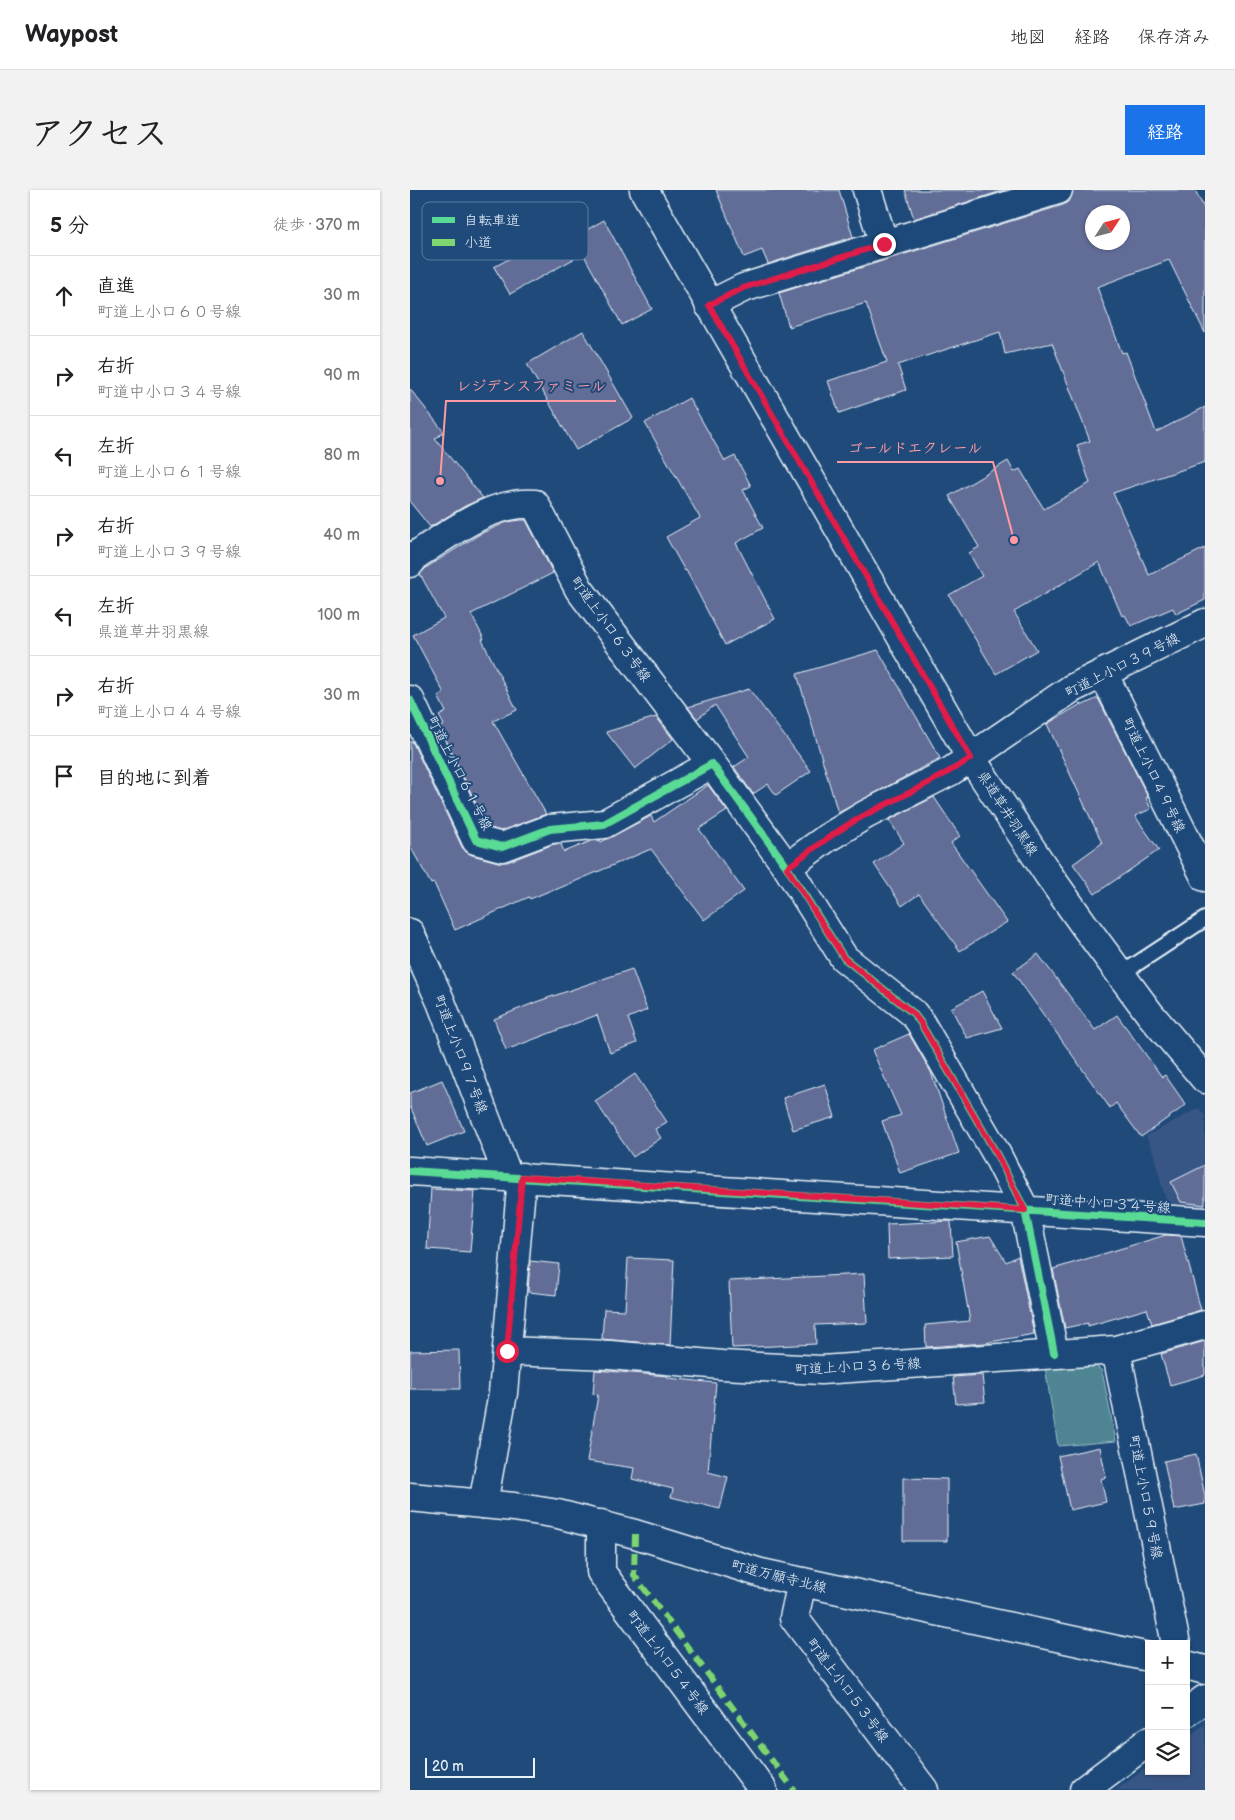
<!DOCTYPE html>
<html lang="ja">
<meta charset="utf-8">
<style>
:root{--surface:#fff;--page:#f2f2f2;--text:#202124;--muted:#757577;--line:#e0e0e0;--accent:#1a73e8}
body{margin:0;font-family:"Balsamiq Sans","Klee One",sans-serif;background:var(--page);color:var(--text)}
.controls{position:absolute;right:15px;bottom:15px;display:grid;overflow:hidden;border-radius:0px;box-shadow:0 1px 4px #0004}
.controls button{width:45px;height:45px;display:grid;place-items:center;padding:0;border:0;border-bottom:1px solid var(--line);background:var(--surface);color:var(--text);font:25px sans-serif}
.compass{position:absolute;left:675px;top:15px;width:45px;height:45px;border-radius:50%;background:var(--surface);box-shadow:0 1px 4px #0004;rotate:54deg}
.scale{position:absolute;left:15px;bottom:12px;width:110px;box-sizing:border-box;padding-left:5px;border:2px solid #e8f1f8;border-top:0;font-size:14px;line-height:18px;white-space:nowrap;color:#e8f1f8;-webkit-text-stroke:4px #1f4a7a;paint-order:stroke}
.stop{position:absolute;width:15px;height:15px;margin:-11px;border:4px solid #e11d48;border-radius:50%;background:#fff}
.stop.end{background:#e11d48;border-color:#fff;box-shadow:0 1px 5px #0008}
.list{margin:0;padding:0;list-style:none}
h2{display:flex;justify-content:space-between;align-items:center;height:65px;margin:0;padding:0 20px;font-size:21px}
h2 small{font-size:16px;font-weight:400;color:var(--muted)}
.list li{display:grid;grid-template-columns:32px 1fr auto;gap:15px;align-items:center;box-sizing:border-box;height:80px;padding:0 20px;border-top:1px solid var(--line)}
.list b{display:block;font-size:19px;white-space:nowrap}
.list p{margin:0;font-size:16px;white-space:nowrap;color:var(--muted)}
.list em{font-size:16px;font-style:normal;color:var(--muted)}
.icon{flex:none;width:28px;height:28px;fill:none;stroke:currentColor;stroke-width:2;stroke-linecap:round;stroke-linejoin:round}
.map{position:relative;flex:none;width:795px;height:1600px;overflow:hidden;border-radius:0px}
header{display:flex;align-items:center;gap:30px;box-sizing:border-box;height:70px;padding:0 25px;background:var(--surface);border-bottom:1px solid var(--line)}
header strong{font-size:24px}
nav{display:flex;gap:28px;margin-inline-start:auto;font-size:18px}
.intro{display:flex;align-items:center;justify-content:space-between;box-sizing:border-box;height:120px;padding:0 30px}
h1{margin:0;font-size:35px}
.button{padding:12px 22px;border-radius:0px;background:var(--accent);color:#fff;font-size:18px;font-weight:700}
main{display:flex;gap:30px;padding:0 30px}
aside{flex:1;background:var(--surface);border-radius:0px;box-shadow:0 1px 4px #0004}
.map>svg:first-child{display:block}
.built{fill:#375785}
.green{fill:#4f8592;stroke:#9cbbc5}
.building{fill:#626d97;stroke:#e8f1f8;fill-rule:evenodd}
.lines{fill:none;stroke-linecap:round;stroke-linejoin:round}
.service-casing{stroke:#e8f1f8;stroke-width:18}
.minor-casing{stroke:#e8f1f8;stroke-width:31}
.tertiary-casing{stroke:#e8f1f8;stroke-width:31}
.secondary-casing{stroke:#e8f1f8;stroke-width:31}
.service{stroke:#1f4a7a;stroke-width:14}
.minor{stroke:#1f4a7a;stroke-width:28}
.tertiary{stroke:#1f4a7a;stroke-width:28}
.secondary{stroke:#1f4a7a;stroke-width:28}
.quiet{stroke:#7fd670;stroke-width:6;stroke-dasharray:12 6;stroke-linecap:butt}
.cycleway-casing{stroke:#1f4a7a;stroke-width:11}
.cycleway{stroke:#5adb95;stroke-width:8}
.route{stroke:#e11d48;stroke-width:6}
.labels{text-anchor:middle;stroke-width:4;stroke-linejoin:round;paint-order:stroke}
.street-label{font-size:14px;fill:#e8f1f8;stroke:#1f4a7a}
.key{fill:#1f4a7a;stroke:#5b7ca0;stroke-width:1}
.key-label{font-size:14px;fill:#e8f1f8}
.leader{fill:none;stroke:#ff9aa2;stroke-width:2}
.callout-dot{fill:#ff9aa2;stroke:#1f4a7a;stroke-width:2}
.callout-label{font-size:15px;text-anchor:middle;font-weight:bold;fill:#ff9aa2;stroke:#1f4a7a;stroke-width:4;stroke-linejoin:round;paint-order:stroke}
</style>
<header>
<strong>Waypost</strong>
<nav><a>地図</a><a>経路</a><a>保存済み</a></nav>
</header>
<div class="intro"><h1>アクセス</h1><a class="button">経路</a></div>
<main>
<aside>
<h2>5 分<small>徒歩 · 370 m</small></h2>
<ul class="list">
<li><svg class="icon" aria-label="ahead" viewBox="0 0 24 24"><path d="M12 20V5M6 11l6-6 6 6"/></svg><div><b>直進</b><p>町道上小口６０号線</p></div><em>30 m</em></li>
<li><svg class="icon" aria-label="right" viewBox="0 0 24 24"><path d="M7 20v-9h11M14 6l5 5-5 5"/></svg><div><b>右折</b><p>町道中小口３４号線</p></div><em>90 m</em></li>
<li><svg class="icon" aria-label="left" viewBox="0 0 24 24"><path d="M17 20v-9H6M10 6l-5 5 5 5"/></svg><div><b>左折</b><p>町道上小口６１号線</p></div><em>80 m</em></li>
<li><svg class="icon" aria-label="right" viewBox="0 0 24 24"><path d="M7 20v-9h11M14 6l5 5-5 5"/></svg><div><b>右折</b><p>町道上小口３９号線</p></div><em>40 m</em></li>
<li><svg class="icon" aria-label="left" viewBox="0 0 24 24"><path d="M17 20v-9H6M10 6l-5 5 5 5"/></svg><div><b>左折</b><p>県道草井羽黒線</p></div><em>100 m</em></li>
<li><svg class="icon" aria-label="right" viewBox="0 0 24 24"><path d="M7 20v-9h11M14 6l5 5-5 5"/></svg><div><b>右折</b><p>町道上小口４４号線</p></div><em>30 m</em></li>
<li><svg class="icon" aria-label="arrive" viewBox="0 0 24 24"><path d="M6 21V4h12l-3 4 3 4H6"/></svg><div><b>目的地に到着</b></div></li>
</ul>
</aside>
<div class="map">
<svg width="795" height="1600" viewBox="0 0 795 1600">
<rect width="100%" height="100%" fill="#1f4a7a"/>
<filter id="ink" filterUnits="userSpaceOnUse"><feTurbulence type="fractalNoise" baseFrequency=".02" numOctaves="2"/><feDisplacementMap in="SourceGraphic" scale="10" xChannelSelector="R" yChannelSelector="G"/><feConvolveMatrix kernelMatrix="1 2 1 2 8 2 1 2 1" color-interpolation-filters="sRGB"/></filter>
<g filter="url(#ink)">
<path class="built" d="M 789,918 L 795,926 L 795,1022 L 758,1018 L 743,962 L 736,946 Z
M 795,1534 L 795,1600 L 706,1600 L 739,1576 L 739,1581 L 776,1581 L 776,1548 Z"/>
<path class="green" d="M 634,1171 L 682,1173 L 692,1181 L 706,1251 L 648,1256 Z"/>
<path class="building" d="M 306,0 L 429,0 L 443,47 L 358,74 L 352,60 L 334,67 Z
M 495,0 L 595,0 L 504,29 Z
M 663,0 L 785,0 L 795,20 L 795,143 L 759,70 L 687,97 L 712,163 L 716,162 L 746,242 L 795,217 L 795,272 L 703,303 L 739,385 L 795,358 L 795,410 L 766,424 L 763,418 L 721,436 L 715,425 L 712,426 L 689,372 L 604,422 L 627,460 L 586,484 L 539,405 L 572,386 L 559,363 L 569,357 L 539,306 L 598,271 L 604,282 L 610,279 L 634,319 L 680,293 L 667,255 L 680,251 L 642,153 L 595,164 L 590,142 L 488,175 L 496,200 L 429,223 L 418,191 L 477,172 L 456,113 L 379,137 L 369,103 L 653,15 L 660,10 ZM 682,22 L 712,22 L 712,52 L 682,52 Z
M 194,30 L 242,119 L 212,135 L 164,47 Z
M 154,39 L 169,66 L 100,104 L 84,77 Z
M 173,141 L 223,228 L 166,260 L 117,174 Z
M 0,199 L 34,242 L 25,249 L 73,308 L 55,316 L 20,337 L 0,312 Z
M 279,208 L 315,271 L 325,266 L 341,296 L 333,300 L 353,338 L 326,353 L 365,429 L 315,455 L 276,380 L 275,381 L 256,347 L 290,328 L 235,233 Z
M 111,330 L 116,330 L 143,383 L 61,424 L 74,449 L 72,450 L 107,520 L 83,531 L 136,624 L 91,641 L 77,637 L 30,537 L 34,535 L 29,526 L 36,522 L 28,506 L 34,503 L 3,445 L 34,428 L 10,384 L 17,377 L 70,344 L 97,332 Z
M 468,460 L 530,568 L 428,623 L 387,484 Z
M 339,499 L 401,581 L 366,605 L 358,594 L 343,604 L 324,577 L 339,567 L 305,515 L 287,529 L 278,517 Z
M 688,508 L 738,607 L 736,608 L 741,619 L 725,626 L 749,660 L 685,704 L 663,674 L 692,653 L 637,534 L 671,514 L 673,515 Z
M 246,527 L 263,549 L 225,579 L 196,542 Z
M 2,551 L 52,657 L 56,662 L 62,665 L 88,672 L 97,672 L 144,654 L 151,654 L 154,662 L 181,651 L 190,650 L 191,652 L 241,626 L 244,632 L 298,595 L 317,621 L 289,639 L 334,701 L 294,730 L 241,659 L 145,700 L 144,699 L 120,709 L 119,707 L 45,740 L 24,693 L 21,694 L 0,656 L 0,552 Z
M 524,607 L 550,646 L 541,653 L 597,732 L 550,761 L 509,704 L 492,716 L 464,674 L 494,653 L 479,630 Z
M 628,764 L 685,840 L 707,825 L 752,887 L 755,885 L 776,915 L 731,947 L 706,913 L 700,918 L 603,782 Z
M 222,779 L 237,820 L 218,828 L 227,853 L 200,863 L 187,825 L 96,860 L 84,829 L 126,812 Z
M 572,801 L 592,838 L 557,848 L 541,818 Z
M 499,844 L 521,882 L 549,963 L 490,983 L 472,931 L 491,925 L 462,860 Z
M 225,884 L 257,932 L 245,939 L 251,948 L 223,967 L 185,911 Z
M 32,890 L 54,941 L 17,956 L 0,916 L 0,903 Z
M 415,894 L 425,927 L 383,940 L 373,908 Z
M 795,975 L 795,1015 L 771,1012 L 761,992 Z
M 21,999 L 65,1001 L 60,1062 L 17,1059 Z
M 541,1031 L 543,1066 L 478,1069 L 477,1034 Z
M 756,1045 L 771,1046 L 791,1120 L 742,1134 L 737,1119 L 678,1136 L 678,1133 L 655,1138 L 643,1079 Z
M 580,1046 L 596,1072 L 608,1066 L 624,1144 L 575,1153 L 516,1157 L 515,1135 L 560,1131 L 546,1052 Z
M 218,1068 L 264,1070 L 260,1155 L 192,1149 L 194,1119 L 215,1120 Z
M 120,1071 L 149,1074 L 146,1105 L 118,1102 Z
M 454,1084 L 457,1133 L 405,1135 L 406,1154 L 322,1158 L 319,1091 Z
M 795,1151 L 795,1185 L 760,1195 L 751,1164 Z
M 49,1160 L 50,1199 L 0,1199 L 0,1161 Z
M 185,1180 L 258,1186 L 258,1188 L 306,1193 L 298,1282 L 318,1287 L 310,1319 L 261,1307 L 263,1299 L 222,1289 L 224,1278 L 177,1271 L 188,1205 L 183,1204 Z
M 572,1185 L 575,1212 L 546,1214 L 543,1187 Z
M 690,1257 L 696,1287 L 691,1289 L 696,1312 L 660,1320 L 648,1266 Z
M 786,1264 L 795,1306 L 795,1314 L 764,1320 L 754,1271 Z
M 493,1288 L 537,1289 L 537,1351 L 493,1351 Z"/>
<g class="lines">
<g class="service-casing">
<path id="service" d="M 711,784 L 795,729"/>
</g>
<g class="minor-casing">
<path id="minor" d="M 457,0 L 474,54
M 299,115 L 333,98 L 648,0
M 0,373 L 6,365 C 41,343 82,310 125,314 L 169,399 L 302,574
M 693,483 L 795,687
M 0,510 L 66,650 L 92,657 L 140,639 L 194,634 L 302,574 L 377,677 L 434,768 L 503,823 L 510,832 L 586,963 L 615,1020 L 644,1163
M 377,677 L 417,648 L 455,625 L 541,581 L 661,499 L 795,433
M 0,743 L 31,812 L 98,986
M 0,981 L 795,1032
M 706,1160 L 766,1454
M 97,1161 L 200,1165 L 312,1175 L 411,1180 L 706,1160 L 795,1135
M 73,1314 L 93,1203 L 112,987
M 191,1334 L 191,1382 L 353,1600
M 392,1392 L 384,1428 L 514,1600
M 776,1523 L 795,1509
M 674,1600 L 739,1551"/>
</g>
<g class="tertiary-casing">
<path id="tertiary" d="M 0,1307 L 104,1317 L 148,1324 L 225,1344 L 351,1383 L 739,1467
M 776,1475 L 795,1480"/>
</g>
<g class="secondary-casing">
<path id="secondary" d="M 234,0 L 561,568 L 638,684 L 674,735 L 740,824 L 795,889"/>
</g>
<use href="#service" class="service"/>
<use href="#minor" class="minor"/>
<use href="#tertiary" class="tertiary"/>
<use href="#secondary" class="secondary"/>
<path class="quiet" d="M 225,1344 L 224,1385 L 384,1600"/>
<g class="cycleway-casing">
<path id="cycleway" d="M 0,510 L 66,650 L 92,657 L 140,639 L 194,634 L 302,574 L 377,677 L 434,768 L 503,823 L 510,832 L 586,963 L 615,1020 L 644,1163
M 0,981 L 795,1032"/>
</g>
<use href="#cycleway" class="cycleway"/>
</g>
</g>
<g class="lines" filter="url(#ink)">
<path class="route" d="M 97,1161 L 112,987 L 615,1020 L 586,963 L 510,832 L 503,823 L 434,768 L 377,678 C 403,659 428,639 457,624 C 492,606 528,590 561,568 L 299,115 L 333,98 L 474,54"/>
</g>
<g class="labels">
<g class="street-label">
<text transform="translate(201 439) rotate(54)" y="5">町道上小口６３号線</text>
<text transform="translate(712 475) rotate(-27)" y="5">町道上小口３９号線</text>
<text transform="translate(50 583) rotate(63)" y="5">町道上小口６１号線</text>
<text transform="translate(744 585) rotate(64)" y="5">町道上小口４９号線</text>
<text transform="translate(598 623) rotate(57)" y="5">県道草井羽黒線</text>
<text transform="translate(51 864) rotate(69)" y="5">町道上小口９７号線</text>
<text transform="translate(698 1013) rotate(4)" y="5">町道中小口３４号線</text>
<text transform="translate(448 1176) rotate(-3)" y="5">町道上小口３６号線</text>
<text transform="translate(736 1307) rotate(79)" y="5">町道上小口５９号線</text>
<text transform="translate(369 1386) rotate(14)" y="5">町道万願寺北線</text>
<text transform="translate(258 1472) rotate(53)" y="5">町道上小口５４号線</text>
<text transform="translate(438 1500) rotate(53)" y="5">町道上小口５３号線</text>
</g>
</g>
<rect x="12" y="12" width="166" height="58" rx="8" class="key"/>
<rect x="22" y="27" width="23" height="6" fill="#5adb95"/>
<rect x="22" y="49" width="23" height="7" fill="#7fd670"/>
<g class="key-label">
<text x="54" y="35">自転車道</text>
<text x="54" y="57">小道</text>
</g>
<path class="leader" d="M30 291L36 211H206M604 350L583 272H427"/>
<g class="callout-dot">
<circle cx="30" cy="291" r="5"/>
<circle cx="604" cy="350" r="5"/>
</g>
<g class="callout-label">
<text x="121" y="201">レジデンスファミール</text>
<text x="505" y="263">ゴールドエクレール</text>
</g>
</svg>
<div class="controls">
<button>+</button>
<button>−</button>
<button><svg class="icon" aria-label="layers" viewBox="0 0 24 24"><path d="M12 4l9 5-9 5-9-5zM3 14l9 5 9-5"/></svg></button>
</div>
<svg class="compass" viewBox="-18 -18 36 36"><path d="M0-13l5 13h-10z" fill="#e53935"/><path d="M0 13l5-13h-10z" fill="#757577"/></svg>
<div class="scale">20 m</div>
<div class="stop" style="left:97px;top:1161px"></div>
<div class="stop end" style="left:474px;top:54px"></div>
</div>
</main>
